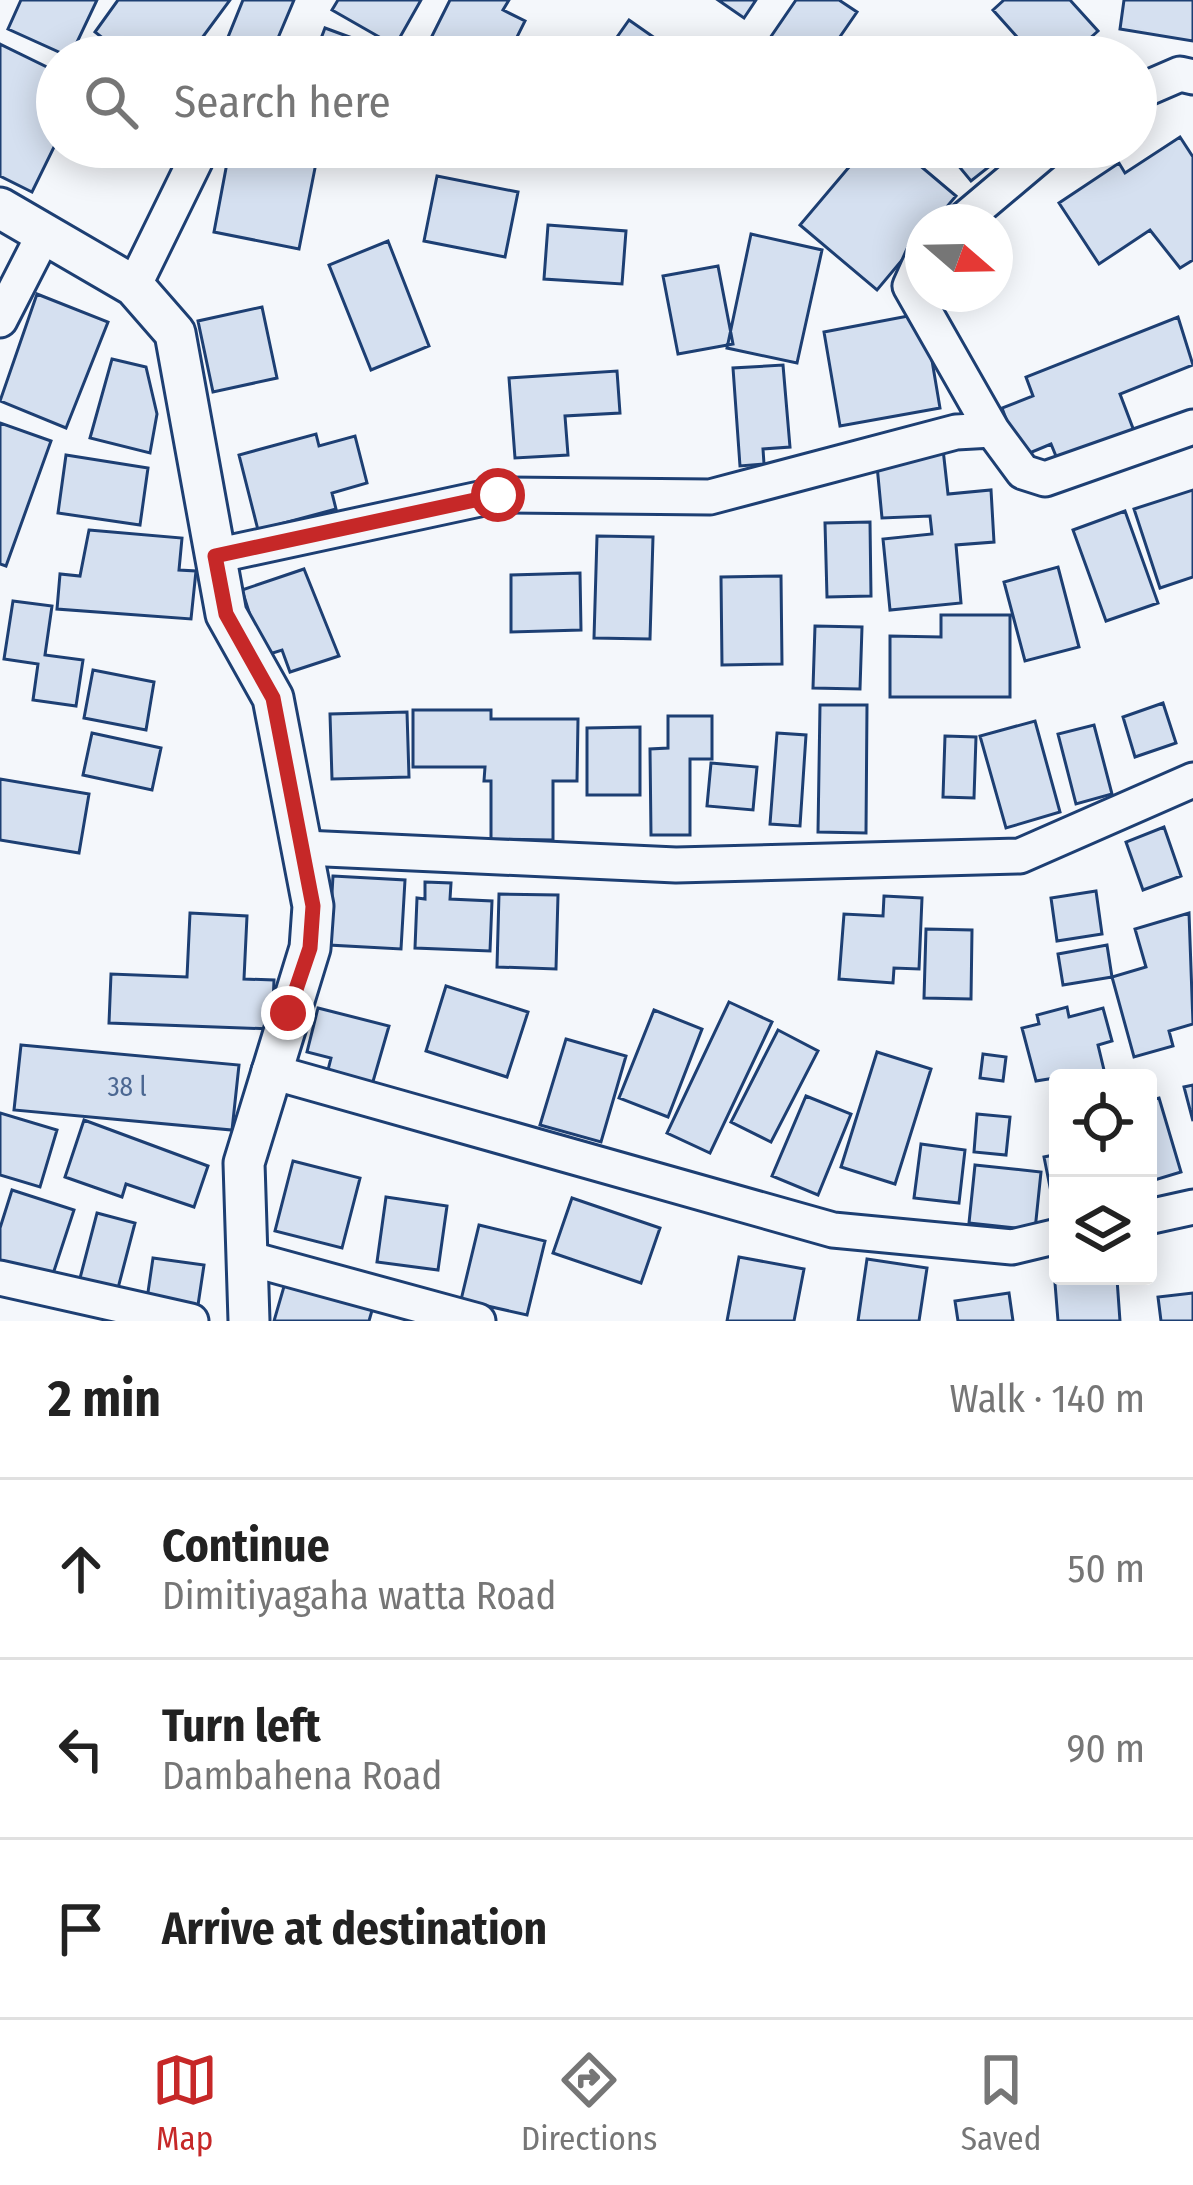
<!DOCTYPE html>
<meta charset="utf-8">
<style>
:root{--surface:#fff;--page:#f6f6f6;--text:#222;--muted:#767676;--line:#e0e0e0;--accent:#c62828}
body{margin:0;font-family:"Fira Sans Condensed",sans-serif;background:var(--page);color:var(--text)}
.controls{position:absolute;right:36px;bottom:36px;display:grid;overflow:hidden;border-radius:12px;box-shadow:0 6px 30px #0003}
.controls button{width:108px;height:108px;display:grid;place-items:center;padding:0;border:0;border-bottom:3px solid var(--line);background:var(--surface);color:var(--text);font:60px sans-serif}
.compass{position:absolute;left:905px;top:204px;width:108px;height:108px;border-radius:50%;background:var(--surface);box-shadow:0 6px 30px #0003;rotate:110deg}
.stop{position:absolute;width:36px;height:36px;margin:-27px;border:9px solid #c62828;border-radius:50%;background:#fff}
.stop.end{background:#c62828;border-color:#fff;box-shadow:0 3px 12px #0008}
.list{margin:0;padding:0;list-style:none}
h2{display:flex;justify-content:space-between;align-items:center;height:156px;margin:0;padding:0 48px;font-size:51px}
h2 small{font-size:39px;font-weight:400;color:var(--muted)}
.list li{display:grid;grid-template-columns:78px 1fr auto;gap:36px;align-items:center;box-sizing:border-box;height:180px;padding:0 48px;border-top:3px solid var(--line)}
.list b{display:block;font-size:45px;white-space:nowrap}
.list p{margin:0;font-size:39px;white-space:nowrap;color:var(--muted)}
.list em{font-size:39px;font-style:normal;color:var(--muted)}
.icon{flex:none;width:66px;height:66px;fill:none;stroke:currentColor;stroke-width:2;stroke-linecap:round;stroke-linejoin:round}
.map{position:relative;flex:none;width:1193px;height:1321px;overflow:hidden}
.search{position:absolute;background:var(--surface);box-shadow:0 6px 30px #0003;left:36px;right:36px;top:36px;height:132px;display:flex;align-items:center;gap:30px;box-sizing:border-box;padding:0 42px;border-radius:66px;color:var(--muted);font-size:45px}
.sheet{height:696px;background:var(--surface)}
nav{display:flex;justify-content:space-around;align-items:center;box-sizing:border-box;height:168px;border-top:3px solid var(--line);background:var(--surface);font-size:33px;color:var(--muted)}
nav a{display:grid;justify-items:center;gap:6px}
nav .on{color:var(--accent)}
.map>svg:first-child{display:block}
.building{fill:#d5e0f0;stroke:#1d3f73;stroke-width:3}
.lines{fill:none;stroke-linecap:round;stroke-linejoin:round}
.minor-casing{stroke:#1d3f73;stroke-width:39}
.tertiary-casing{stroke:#1d3f73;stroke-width:45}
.minor{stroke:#f4f7fb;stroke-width:33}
.tertiary{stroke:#f4f7fb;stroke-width:39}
.route{stroke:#c62828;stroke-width:15}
.labels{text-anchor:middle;stroke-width:9;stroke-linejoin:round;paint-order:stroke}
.number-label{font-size:27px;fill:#4b6792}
</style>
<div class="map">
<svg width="1193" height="1321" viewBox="0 0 1193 1321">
<rect width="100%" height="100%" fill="#f4f7fb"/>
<path class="building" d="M 21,0 L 97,0 L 70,57 L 8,29 Z
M 118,0 L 230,0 L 188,57 L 105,57 L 114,47 L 95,32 Z
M 243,0 L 294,0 L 270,57 L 222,52 Z
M 338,0 L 421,0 L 395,46 L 332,10 Z
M 450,0 L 509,0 L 503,10 L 525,21 L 507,57 L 435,57 L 424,52 Z
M 718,0 L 756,0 L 744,18 Z
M 796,0 L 839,0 L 857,12 L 826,57 L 757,57 Z
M 1004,0 L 1070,0 L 1098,31 L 1069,57 L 1035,57 L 993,10 Z
M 1124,0 L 1193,0 L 1193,41 L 1120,29 Z
M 629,20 L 682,57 L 603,57 Z
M 325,28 L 404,57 L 314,57 Z
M 0,44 L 57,72 L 57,141 L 32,192 L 0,176 Z
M 1180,137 L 1193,157 L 1193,260 L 1180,268 L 1150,230 L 1099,264 L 1059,203 L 1119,163 L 1125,173 Z
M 230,147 L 284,147 L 282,156 L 316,163 L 299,249 L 214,232 Z
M 866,147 L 898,147 L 956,196 L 934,222 L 923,222 L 923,235 L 877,290 L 800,225 Z
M 943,147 L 1014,147 L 971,181 Z
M 437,176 L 518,192 L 505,257 L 424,241 Z
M 548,225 L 626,231 L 622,284 L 544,279 Z
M 751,234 L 822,250 L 797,363 L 727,348 Z
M 388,241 L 429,346 L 371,370 L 329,265 Z
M 718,266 L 733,344 L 678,354 L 663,276 Z
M 37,294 L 108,322 L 66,428 L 0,401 Z
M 262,307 L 277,378 L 213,392 L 198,321 Z
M 924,313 L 940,408 L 840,426 L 824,332 Z
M 1178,317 L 1193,365 L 1120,394 L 1134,431 L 1058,461 L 1051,444 L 1020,457 L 1002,408 L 1033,396 L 1026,377 Z
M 112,359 L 146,367 L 157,414 L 150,453 L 90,438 Z
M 783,365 L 790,447 L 763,449 L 764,464 L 740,466 L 733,368 Z
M 617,371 L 620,413 L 565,416 L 568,455 L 515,458 L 509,378 Z
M 0,423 L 51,441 L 6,566 L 0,564 Z
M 316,434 L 319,446 L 355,436 L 367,483 L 332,493 L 336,509 L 258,530 L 239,455 Z
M 943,449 L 948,494 L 991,490 L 994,542 L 956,545 L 961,603 L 890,610 L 883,539 L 932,534 L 930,516 L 882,518 L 876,455 Z
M 66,455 L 148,468 L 140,525 L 58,513 Z
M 1193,490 L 1193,577 L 1160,588 L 1134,509 Z
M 1125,511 L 1158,603 L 1106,621 L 1073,530 Z
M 870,522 L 871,596 L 827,597 L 825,523 Z
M 89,530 L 182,538 L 179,570 L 196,571 L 191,619 L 57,609 L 60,574 L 80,576 Z
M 597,536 L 653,537 L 650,639 L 594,638 Z
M 1058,567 L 1079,647 L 1025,661 L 1004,582 Z
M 304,569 L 339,656 L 290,672 L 282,650 L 263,656 L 242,590 Z
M 580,573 L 581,630 L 511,632 L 511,575 Z
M 781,576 L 782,664 L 722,665 L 721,577 Z
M 13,601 L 52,606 L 45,655 L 83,660 L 76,706 L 33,700 L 38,664 L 4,659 Z
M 941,615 L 1010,615 L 1010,697 L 890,697 L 890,636 L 941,637 Z
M 815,626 L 862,627 L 860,689 L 813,688 Z
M 93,670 L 154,682 L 146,730 L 84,718 Z
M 1163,703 L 1176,743 L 1135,757 L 1123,717 Z
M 820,705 L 867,705 L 866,833 L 818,832 Z
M 413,710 L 491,710 L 491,719 L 578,719 L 577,781 L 553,781 L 553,840 L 491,839 L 491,781 L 484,781 L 485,767 L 413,767 Z
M 407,712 L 409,777 L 332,779 L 330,714 Z
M 668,716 L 712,716 L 712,759 L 690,759 L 690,835 L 651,835 L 650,749 L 668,748 Z
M 1035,721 L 1060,812 L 1006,828 L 980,736 Z
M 1094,725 L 1112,794 L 1076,804 L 1058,734 Z
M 640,727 L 640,795 L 587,795 L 587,728 Z
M 92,733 L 161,748 L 152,790 L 83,775 Z
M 777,733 L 806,735 L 800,826 L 770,824 Z
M 945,736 L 976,737 L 974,798 L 943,797 Z
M 711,763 L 757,767 L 753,810 L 707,806 Z
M 0,779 L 89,794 L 79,853 L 0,840 Z
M 1164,827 L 1181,876 L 1143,890 L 1126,842 Z
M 333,876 L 405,880 L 401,949 L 329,945 Z
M 425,882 L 451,883 L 450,899 L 492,901 L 490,951 L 415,948 L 417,898 L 425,899 Z
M 1096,891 L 1102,934 L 1057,941 L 1051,898 Z
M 499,894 L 558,895 L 556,969 L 497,967 Z
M 884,896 L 922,898 L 919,969 L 894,968 L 893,983 L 839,979 L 844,914 L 883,916 Z
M 190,913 L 247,916 L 244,979 L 274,980 L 272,1029 L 109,1023 L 111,974 L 187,977 Z
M 1189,913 L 1193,1024 L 1169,1031 L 1173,1046 L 1134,1057 L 1112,977 L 1146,967 L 1135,929 Z
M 926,929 L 972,930 L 971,999 L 924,998 Z
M 1107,945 L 1112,977 L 1063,985 L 1058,954 Z
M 446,986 L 528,1012 L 507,1077 L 426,1051 Z
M 729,1002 L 772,1022 L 710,1153 L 667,1133 Z
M 1067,1007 L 1069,1017 L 1103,1008 L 1112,1041 L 1098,1045 L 1104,1070 L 1036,1081 L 1022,1028 L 1039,1024 L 1037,1015 Z
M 318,1008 L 389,1026 L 372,1085 L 327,1074 L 331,1058 L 307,1052 Z
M 654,1010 L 702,1029 L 668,1117 L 619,1098 Z
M 778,1030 L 818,1051 L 771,1142 L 731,1122 Z
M 566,1039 L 626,1056 L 601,1142 L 540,1125 Z
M 21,1045 L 239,1065 L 232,1130 L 14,1110 Z
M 877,1052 L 931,1069 L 895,1184 L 841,1167 Z
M 983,1054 L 1006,1057 L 1003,1081 L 980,1078 Z
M 1193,1085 L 1193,1121 L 1184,1087 Z
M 806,1096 L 851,1114 L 818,1195 L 772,1176 Z
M 1159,1098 L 1181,1172 L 1148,1182 L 1148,1101 Z
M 0,1113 L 57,1130 L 40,1187 L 0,1175 Z
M 977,1114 L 1010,1117 L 1006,1155 L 974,1152 Z
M 84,1120 L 208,1166 L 194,1207 L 126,1184 L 122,1197 L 65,1177 Z
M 921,1144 L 965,1150 L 959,1203 L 914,1198 Z
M 1058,1154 L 1058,1201 L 1053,1202 L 1044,1157 Z
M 293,1161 L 360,1178 L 342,1248 L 275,1231 Z
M 975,1165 L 1041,1172 L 1035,1230 L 969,1223 Z
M 12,1190 L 74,1210 L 52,1277 L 0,1260 L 0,1228 Z
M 386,1197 L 447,1206 L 438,1270 L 377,1262 Z
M 572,1198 L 660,1228 L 641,1283 L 553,1253 Z
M 97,1213 L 135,1223 L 117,1292 L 79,1282 Z
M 479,1225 L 545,1241 L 527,1315 L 461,1300 Z
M 739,1257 L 804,1269 L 794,1321 L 727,1321 Z
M 153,1258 L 204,1265 L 198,1305 L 147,1299 Z
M 867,1259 L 927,1268 L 919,1321 L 858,1321 Z
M 1117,1279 L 1120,1321 L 1058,1321 L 1055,1283 Z
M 285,1283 L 373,1307 L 369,1321 L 274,1321 Z
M 1009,1293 L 1013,1321 L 958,1321 L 955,1301 Z
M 1193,1293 L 1193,1321 L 1161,1321 L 1158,1297 Z"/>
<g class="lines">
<g class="minor-casing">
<path id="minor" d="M 1136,93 L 1180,74 L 1193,77
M 961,222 L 1050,147
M 923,257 L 910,286 L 992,430
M 134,286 L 202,147
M 0,320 L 44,234
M 215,556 L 498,495 L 710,497 L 956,432 L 992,430 L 1023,472 L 1045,479 L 1193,427
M 304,848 L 676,865 L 1020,856 L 1193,780
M 269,1071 L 833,1230 L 1012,1247 L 1058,1236
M 1148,1217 L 1193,1207
M 247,1258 L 478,1321
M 0,1278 L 191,1321"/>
</g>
<g class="tertiary-casing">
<path id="tertiary" d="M 0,208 L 134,286 L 175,333 L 226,614 L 273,698 L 313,906 L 310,948 L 244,1163 L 249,1321"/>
</g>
<use href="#minor" class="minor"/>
<use href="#tertiary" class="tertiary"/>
</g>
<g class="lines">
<path class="route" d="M 288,1013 L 310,948 L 313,906 L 273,698 L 226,614 L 215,556 L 498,495"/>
</g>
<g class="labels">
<g class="number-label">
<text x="127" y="1096">38 l</text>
</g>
</g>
</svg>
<div class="controls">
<button><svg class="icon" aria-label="locate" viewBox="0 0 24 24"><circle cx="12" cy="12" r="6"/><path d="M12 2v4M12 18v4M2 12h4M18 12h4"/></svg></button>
<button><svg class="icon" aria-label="layers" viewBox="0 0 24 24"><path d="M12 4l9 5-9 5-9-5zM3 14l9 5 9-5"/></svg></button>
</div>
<svg class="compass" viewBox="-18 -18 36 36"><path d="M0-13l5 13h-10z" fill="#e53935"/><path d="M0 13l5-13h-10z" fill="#767676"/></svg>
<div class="stop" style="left:498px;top:495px"></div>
<div class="stop end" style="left:288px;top:1013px"></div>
<div class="search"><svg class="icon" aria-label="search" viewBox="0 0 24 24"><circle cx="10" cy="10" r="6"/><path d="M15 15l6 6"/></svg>Search here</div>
</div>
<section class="sheet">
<h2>2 min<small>Walk · 140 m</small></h2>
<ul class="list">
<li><svg class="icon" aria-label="ahead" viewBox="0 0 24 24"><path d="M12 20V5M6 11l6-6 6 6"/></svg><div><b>Continue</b><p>Dimitiyagaha watta Road</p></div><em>50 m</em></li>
<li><svg class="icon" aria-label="left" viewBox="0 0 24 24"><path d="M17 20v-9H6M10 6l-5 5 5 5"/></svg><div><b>Turn left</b><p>Dambahena Road</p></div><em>90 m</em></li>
<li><svg class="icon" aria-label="arrive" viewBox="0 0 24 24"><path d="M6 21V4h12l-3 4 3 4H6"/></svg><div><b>Arrive at destination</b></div></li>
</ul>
</section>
<nav>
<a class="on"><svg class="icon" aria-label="map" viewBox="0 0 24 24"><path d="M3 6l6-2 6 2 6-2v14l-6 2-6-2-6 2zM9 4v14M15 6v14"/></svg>Map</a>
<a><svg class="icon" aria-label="directions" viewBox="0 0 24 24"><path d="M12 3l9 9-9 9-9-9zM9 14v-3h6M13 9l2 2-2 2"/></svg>Directions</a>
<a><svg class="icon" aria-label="saved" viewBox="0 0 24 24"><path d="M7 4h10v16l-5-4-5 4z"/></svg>Saved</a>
</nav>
